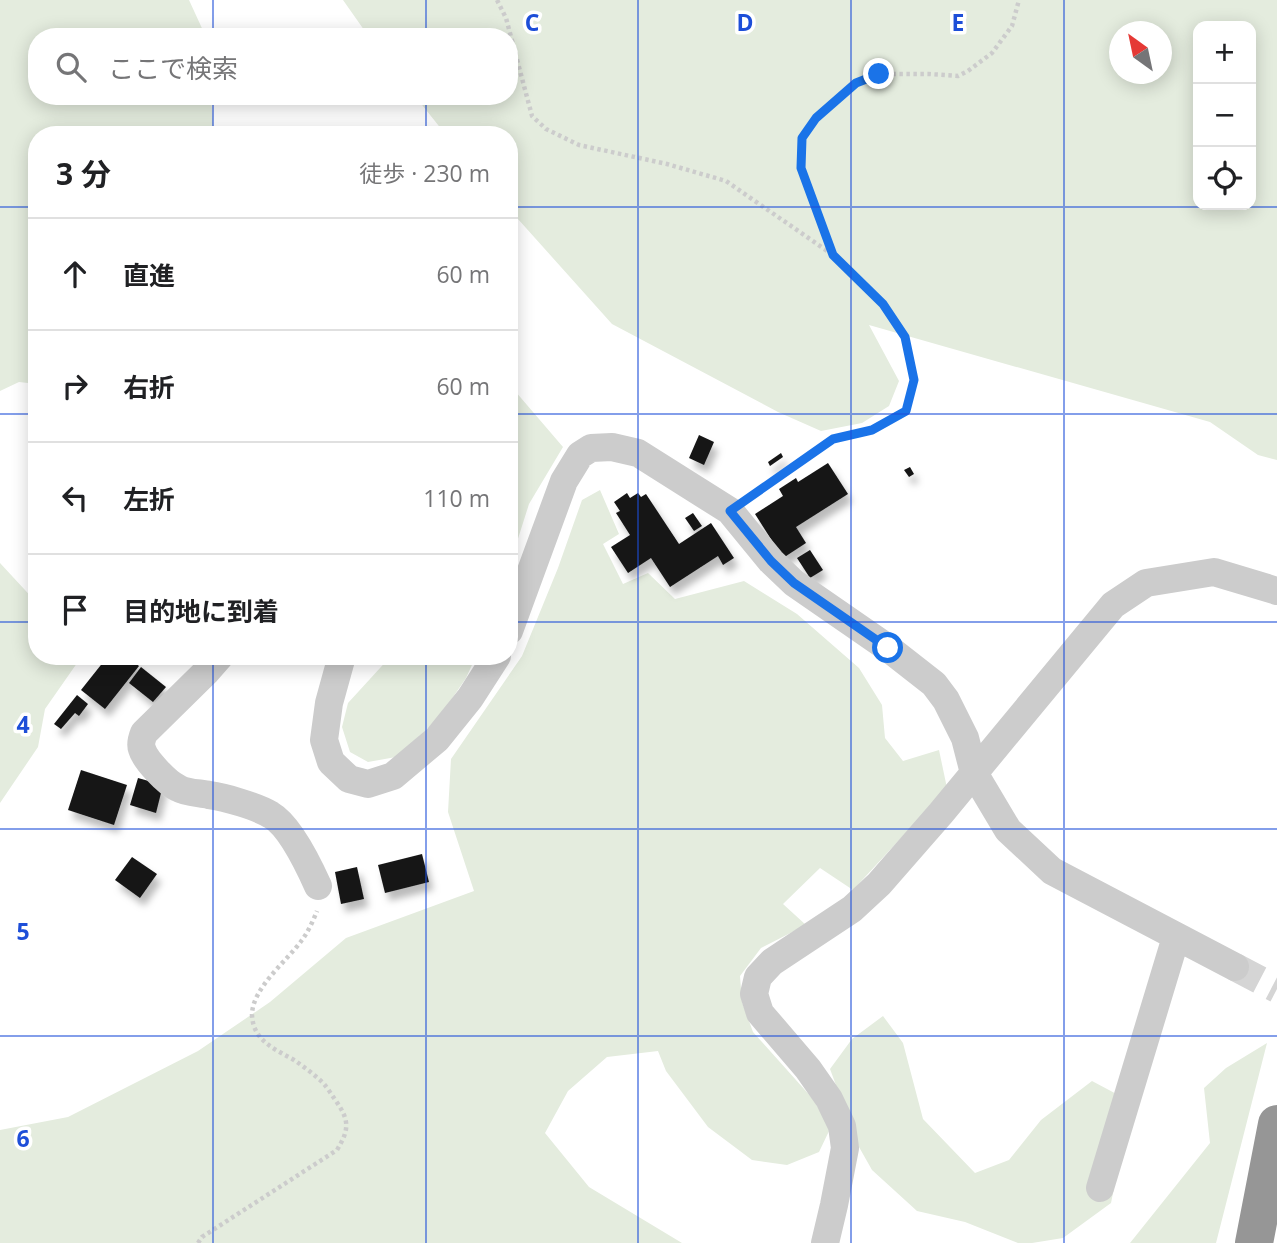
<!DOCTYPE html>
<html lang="ja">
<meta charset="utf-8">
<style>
:root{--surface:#fff;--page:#f6f6f6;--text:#202124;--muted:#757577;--line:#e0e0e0}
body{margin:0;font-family:"Open Sans","Noto Sans JP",sans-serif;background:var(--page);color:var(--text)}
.controls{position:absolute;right:21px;top:21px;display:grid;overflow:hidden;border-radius:14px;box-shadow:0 4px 18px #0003}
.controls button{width:63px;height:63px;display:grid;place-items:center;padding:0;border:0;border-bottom:2px solid var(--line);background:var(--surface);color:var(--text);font:35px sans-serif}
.compass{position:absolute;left:1109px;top:21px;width:63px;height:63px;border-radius:50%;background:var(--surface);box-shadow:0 4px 18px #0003;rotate:327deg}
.stop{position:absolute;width:21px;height:21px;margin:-16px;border:5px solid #1a73e8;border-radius:50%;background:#fff}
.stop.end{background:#1a73e8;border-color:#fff;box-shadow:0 2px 7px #0008}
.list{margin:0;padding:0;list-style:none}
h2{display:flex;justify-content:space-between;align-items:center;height:91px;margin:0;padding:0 28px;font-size:30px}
h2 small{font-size:23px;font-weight:400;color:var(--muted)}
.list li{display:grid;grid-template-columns:46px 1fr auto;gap:21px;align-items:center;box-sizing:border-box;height:112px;padding:0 28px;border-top:2px solid var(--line)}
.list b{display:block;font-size:26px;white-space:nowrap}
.list em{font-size:23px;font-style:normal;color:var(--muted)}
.icon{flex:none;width:38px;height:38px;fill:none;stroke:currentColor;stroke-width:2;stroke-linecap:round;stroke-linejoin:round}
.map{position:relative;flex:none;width:1277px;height:1243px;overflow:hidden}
.search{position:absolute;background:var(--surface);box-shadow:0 4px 18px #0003;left:28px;top:28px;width:490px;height:77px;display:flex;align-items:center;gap:18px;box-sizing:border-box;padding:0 24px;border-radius:28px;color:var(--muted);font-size:26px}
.panel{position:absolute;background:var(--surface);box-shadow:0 4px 18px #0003;left:28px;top:126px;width:490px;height:539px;border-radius:28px}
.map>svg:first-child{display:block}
.green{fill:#e4ecde;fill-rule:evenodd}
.building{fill:#161616;filter:url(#shadow)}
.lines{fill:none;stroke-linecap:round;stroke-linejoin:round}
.street-tunnel{stroke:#d5d5d5;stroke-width:28;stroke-dasharray:28 14;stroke-linecap:butt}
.path{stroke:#ccc;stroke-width:4.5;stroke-dasharray:3.5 3.5;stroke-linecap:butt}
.street{stroke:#ccc;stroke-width:28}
.highway{stroke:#969696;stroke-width:38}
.route{stroke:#1a73e8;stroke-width:9}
.grid{fill:none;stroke:#1d4ed8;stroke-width:2;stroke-opacity:0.55}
.grid-label{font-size:23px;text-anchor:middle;font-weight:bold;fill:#1d4ed8;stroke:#fff;stroke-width:7;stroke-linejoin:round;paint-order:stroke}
</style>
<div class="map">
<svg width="1277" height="1243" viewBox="0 0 1277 1243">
<defs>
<filter id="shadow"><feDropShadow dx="4.5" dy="8" stdDeviation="3.5" flood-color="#0004"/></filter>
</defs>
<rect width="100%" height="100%" fill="#fff"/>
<path class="green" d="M 0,0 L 189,0 L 206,37 L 37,37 L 37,96 L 211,96 L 214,135 L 37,135 L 37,384 L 19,382 L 0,391 Z
M 343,0 L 1277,0 L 1277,460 L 1258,455 L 1210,422 L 869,325 L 899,381 L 889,406 L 862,423 L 821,431 L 778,412 L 612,324 L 509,209 L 509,135 L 446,135 L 415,96 L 509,96 L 509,37 L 369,37 ZM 1251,26 L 1251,205 L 1198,205 L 1198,26 ZM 1120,32 L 1162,32 L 1162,74 L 1120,74 Z
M 509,384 L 563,447 L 529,504 L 509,567 Z
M 600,490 L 619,534 L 603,544 L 623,584 L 648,573 L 675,599 L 744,581 L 797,614 L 859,668 L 882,705 L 885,738 L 903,761 L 939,750 L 947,788 L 853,890 L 820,868 L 783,904 L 806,925 L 761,948 L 740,976 L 742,1002 L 753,1032 L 813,1099 L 830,1129 L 819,1152 L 787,1165 L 752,1160 L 708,1127 L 666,1071 L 658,1051 L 607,1057 L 568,1091 L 545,1133 L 589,1187 L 682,1243 L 0,1243 L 0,1130 L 68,1117 L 198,1051 L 270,1002 L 346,938 L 474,891 L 448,812 L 451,759 L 522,656 L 558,568 L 582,500 Z
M 0,563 L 37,603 L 37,656 L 82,656 L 45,709 L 38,747 L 0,803 Z
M 391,656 L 476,656 L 466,678 L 438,719 L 396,757 L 368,762 L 350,752 L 342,727 L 348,703 Z
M 883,1016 L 903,1043 L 923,1119 L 975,1173 L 1009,1160 L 1041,1120 L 1092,1081 L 1124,1098 L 1121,1153 L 1111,1203 L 1063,1238 L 1032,1243 L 1018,1243 L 965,1222 L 917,1211 L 872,1170 L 859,1147 L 830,1069 L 852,1039 Z
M 1267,1043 L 1216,1243 L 1130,1243 L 1210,1143 L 1204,1088 L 1226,1068 Z"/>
<path class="building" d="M 699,435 L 714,442 L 704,465 L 689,458 Z
M 781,453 L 783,457 L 770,466 L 768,462 Z
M 828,463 L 848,494 L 796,527 L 806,543 L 783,558 L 755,514 L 783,496 L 779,489 L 796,478 L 798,482 Z
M 910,467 L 914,474 L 909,477 L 904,470 Z
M 627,493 L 630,498 L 638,493 L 641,497 L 646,494 L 679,544 L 711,523 L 734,558 L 723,565 L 718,556 L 670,587 L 651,558 L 628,573 L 611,547 L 630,535 L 616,513 L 620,511 L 614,502 Z
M 693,513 L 702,526 L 694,531 L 685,518 Z
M 810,550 L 823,570 L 810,578 L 797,558 Z
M 108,656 L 128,656 L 139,666 L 105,709 L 81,690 Z
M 141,667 L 166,687 L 153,702 L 129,683 Z
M 77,695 L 88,704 L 79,716 L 75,713 L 61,729 L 54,724 Z
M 81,770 L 127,785 L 114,825 L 68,810 Z
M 138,778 L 163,785 L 156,813 L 130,805 Z
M 422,854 L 429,882 L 385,893 L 378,865 Z
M 132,857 L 157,874 L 140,898 L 115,880 Z
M 357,867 L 364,899 L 341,904 L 335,872 Z"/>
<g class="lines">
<path class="street-tunnel" d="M 1235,967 L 1277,989"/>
<path class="path" d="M 497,0 L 506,18 L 532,116 L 546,129 L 579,145 L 667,164 L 726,181 L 833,255 L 883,304 L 905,337 L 914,380 L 906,411 L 871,430 L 833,439 L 749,497
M 833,254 L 801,168 L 801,138 L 816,118 L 856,83 L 879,74 L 929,74 L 958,76 L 968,71 L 992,53 L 1012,26 L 1019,0
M 198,1243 L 202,1237 L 337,1150 C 349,1130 350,1121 336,1101 C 331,1094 326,1085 320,1080 C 312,1073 303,1066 294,1060 C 275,1049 253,1041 252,1015 C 252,988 287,961 302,940 C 308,932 313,921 317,911"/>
<path class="street" d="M 509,631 L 564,481 L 580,455 L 591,448 L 612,447 L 638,453 L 730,511 L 771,561 L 794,583 L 888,648 L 934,684 L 946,700 L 965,738 L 974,773 L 1008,830 L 1052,871 L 1235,967
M 220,656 L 206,672 L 144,733 C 142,738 140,744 142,749 C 145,760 167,783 178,788 C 186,793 200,793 209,795 C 225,797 258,807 271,815 C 290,826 309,866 318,886
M 342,656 L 329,703 L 324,740 L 331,762 L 349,779 L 368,784 L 393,776 L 437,739 L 470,698 L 497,656
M 1100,1188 L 1176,937
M 825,1243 L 834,1205 L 845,1148 L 842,1126 L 829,1099 L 808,1069 L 760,1013 L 754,994 L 758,977 L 772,962 L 852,909 L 879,884 L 941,813 L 1113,605 L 1146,583 L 1214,572 L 1277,591"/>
<path class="highway" d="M 1254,1243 L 1277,1124"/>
</g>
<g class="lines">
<path class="route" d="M 879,74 L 856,83 L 816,118 L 802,138 L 801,168 L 833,255 L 883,304 L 905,337 L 914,380 L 906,411 L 872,430 L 833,439 L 730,511 L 771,561 L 794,583 L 888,648"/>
</g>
<path class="grid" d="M 213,0 L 213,37M 426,0 L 426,37M 638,0 L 638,1243M 851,0 L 851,1243M 1064,0 L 1064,1243M 213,96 L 213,135M 426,96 L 426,135M 0,207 L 37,207M 509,207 L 1277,207M 0,414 L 37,414M 509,414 L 1277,414M 0,622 L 37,622M 509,622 L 1277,622M 213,656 L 213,1243M 426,656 L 426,1243M 0,829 L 1277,829M 0,1036 L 1277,1036"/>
<g class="grid-label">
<text x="532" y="31">C</text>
<text x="745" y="31">D</text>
<text x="958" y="31">E</text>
<text x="23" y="733">4</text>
<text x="23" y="940">5</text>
<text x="23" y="1147">6</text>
</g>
</svg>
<div class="controls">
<button>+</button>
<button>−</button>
<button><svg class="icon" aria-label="locate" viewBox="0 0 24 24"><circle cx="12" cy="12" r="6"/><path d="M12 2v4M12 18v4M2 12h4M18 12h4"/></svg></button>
</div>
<svg class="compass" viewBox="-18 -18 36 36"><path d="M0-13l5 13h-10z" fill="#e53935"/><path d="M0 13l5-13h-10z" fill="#757577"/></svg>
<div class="stop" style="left:888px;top:648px"></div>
<div class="stop end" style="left:879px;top:74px"></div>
<div class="search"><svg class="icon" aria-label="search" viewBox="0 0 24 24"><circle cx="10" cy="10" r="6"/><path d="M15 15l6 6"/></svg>ここで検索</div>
<section class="panel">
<h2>3 分<small>徒歩 · 230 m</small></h2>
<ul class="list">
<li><svg class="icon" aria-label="ahead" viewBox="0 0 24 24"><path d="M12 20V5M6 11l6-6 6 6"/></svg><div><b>直進</b></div><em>60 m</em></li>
<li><svg class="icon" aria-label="right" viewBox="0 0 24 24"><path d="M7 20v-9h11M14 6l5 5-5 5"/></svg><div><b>右折</b></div><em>60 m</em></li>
<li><svg class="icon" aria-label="left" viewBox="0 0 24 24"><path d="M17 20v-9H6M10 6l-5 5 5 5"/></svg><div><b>左折</b></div><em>110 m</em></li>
<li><svg class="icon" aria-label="arrive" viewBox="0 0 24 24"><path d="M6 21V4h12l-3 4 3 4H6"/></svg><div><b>目的地に到着</b></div></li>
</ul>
</section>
</div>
